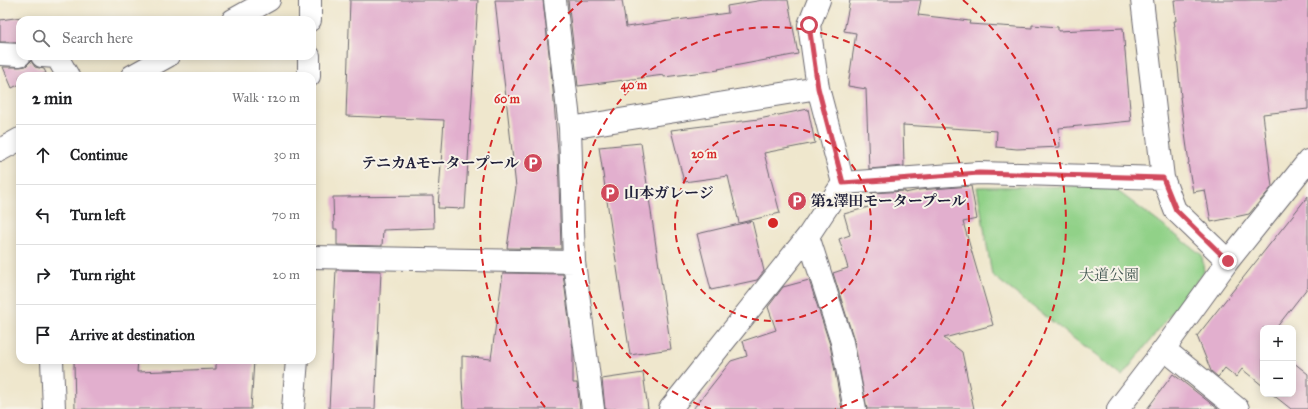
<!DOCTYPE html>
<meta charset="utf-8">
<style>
:root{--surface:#fff;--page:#f6f6f6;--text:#202124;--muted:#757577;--line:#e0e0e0}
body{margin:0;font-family:"IM FELL Great Primer","Noto Serif JP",serif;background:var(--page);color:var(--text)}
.controls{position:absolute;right:12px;bottom:12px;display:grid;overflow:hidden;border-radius:8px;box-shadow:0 2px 10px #0003}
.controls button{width:36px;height:36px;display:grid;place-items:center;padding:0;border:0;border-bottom:1px solid var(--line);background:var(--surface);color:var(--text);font:20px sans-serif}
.stop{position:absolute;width:12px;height:12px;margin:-9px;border:3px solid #d1495b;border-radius:50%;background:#fff}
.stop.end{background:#d1495b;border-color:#fff;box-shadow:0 1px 4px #0008}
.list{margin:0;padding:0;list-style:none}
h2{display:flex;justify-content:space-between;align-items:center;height:52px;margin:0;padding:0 16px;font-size:17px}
h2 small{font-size:13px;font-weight:400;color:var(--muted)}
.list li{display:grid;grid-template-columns:26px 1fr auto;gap:12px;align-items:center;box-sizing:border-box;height:60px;padding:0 16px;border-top:1px solid var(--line)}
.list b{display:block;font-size:15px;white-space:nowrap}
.list em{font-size:13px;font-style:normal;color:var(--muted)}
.icon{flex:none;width:22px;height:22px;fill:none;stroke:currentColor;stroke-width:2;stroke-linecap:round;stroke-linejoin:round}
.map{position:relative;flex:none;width:1308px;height:409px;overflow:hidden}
.search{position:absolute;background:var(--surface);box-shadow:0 2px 10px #0003;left:16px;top:16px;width:300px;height:44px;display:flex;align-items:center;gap:10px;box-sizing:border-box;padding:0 14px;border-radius:12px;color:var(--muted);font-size:15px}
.panel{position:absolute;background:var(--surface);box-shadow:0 2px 10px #0003;left:16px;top:72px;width:300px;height:292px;border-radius:12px}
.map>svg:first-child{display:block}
.green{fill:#91d188;stroke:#5a7a62}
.building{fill:#e2afce}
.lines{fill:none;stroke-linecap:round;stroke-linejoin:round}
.minor-casing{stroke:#6a676e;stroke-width:24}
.minor{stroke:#fff;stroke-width:22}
.route{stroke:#d1495b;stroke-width:5}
.ring{fill:none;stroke:#d62828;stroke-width:2;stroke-dasharray:7 5}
.labels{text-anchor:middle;stroke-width:4;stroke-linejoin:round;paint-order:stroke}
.poi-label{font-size:15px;font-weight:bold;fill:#22223b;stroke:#f7f3e8;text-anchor:start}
.park-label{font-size:15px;fill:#435752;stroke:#f7f3e8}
.centre{fill:#d62828;stroke:#f7f3e8;stroke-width:2}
.ring-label{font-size:12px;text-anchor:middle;font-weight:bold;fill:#d62828;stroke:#f7f3e8;stroke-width:4;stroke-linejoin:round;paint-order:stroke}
</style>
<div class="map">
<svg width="1308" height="409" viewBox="0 0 1308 409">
<rect width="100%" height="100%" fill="#f7f3e8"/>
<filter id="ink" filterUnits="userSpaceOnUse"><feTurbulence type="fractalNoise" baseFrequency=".025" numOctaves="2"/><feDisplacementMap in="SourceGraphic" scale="8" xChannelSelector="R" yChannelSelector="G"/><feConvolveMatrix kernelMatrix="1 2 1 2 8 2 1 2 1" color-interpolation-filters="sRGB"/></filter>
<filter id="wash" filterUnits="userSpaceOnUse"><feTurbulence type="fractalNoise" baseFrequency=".012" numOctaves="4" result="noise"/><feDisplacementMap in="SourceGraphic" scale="16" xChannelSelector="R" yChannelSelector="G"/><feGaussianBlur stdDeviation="0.9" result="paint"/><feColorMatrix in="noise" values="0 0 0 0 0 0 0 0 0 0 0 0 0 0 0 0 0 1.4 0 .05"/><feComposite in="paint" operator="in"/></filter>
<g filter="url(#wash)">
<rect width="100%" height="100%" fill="#efe7cd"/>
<path class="green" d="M 1111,186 L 1202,255 L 1204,272 L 1122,376 L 992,275 L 977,187 Z"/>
<g id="blocks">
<path class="building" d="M 350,0 L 478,0 L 465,209 L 438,208 L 444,120 L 346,116 Z
M 495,0 L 543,0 L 553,90 L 558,152 L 561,249 L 507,248 L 516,187 Z
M 568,0 L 622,0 L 626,27 L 728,13 L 727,6 L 763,0 L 788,0 L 798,54 L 718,69 L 719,70 L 664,77 L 664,75 L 578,86 Z
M 850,0 L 921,0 L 918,15 L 970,21 L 969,24 L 1032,28 L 1032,25 L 1058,27 L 1058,31 L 1123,28 L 1131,121 L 1059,128 L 1060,147 L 1017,149 L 996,147 L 997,131 L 903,125 L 904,166 L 869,169 L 866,89 L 848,86 L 856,33 L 844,31 Z
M 1174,0 L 1308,0 L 1308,109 L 1263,114 L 1272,187 L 1249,214 L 1211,222 L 1205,190 L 1193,192 L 1188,163 L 1189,163 L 1180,97 L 1181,97 L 1174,26 L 1175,26 L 1174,21 L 1176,21 Z
M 22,17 L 23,20 L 20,20 L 20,42 L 0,42 L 0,20 Z
M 31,61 L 35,67 L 44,69 L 46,73 L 39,76 L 20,76 L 20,84 L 12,88 L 3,67 L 20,67 L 26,66 Z
M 808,109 L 815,143 L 764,153 L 780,213 L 739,223 L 728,176 L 684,182 L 671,130 L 759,119 Z
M 641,143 L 671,349 L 630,355 L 599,147 Z
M 971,186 L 977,219 L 963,222 L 993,325 L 944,338 L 962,352 L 974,409 L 867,409 L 854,340 L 833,273 L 848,268 L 839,239 L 850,235 L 844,214 L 872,206 L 870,200 L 873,199 L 872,193 L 905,191 L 905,193 L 919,190 Z
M 433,196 L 434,228 L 383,230 L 382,246 L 337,245 L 337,229 L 334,229 L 333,197 Z
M 1308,196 L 1308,287 L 1276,328 L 1263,328 L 1263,386 L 1242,369 L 1236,377 L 1225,368 L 1218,377 L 1211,371 L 1197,336 Z
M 752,221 L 764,271 L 757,280 L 711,290 L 697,234 Z
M 336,270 L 381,271 L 375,409 L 329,409 Z
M 503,273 L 563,274 L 573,349 L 573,383 L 577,383 L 580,409 L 464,409 L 462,379 L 462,356 L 491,359 Z
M 809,280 L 830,345 L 842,409 L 693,409 L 731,361 L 747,356 L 743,341 L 776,330 L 768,307 L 783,287 Z
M 138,360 L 137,372 L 216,369 L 216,360 L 254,360 L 251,409 L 75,409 L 74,361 Z
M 1293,362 L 1308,374 L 1308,409 L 1291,409 L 1272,394 L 1293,394 Z
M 643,373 L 648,409 L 605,409 L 602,379 Z
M 1173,374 L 1218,409 L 1147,409 Z"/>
</g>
</g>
<g filter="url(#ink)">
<use href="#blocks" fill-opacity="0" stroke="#6a676e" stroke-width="1"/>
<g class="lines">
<g class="minor-casing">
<path id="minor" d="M 555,0 L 570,128 L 574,262 L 593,409
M 1142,0 L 1163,178 L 1175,210 L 1228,261
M 233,20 L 269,0
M 310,20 L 310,0
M 0,54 L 20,55
M 42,56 L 57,57 L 68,76
M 132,76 L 168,56
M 309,76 L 309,56
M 570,128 L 818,88
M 0,150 L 20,139
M 843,183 L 979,173 L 1163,178
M 808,236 L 842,342 L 855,409
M 312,257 L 574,262
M 1164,349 L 1238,409
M 52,360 L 54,409
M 293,409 L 297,360
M 670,409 L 808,236 L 843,183 L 818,88 L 809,25 L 819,0
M 1118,409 L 1164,349 L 1228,261 L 1308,161"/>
</g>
<use href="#minor" class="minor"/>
</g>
</g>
<g class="lines" filter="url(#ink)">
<path class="route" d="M 809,25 L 818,88 L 843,183 L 979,173 L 1163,178 L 1176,210 L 1228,261"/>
</g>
<g class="ring">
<circle cx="773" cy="223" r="98"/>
<path d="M711 409A196 196 0 1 1 835 409"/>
<path d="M545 407A293 293 0 0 1 583 0M963 0A293 293 0 0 1 1001 407"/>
</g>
<defs>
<g id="parking-disc" transform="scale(1)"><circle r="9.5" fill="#d1495b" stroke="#f7f3e8"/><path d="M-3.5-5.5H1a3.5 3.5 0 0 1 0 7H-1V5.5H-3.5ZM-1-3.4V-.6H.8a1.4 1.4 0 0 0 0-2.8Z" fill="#fff"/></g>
</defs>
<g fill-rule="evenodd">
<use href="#parking-disc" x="533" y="163"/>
<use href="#parking-disc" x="610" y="193"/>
<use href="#parking-disc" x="797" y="201"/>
</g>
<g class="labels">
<g class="poi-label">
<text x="519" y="168" text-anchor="end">テニカAモータープール</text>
<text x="624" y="198">山本ガレージ</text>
<text x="811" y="206">第2澤田モータープール</text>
</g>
<g class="park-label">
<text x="1109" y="280">大道公園</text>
</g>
</g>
<circle cx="773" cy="223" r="6" class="centre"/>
<g class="ring-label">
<text x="634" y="89">40 m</text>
<text x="507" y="103">60 m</text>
<text x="704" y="158">20 m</text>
</g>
</svg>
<div class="controls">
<button>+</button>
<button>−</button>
</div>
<div class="stop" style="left:809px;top:25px"></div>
<div class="stop end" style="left:1228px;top:261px"></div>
<div class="search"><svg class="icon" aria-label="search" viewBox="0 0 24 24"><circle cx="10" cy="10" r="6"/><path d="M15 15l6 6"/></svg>Search here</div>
<section class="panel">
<h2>2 min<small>Walk · 120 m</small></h2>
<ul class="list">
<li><svg class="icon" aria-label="ahead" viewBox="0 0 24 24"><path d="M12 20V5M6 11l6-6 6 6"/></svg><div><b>Continue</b></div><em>30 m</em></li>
<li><svg class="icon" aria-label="left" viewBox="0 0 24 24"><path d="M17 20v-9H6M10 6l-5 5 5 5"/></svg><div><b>Turn left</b></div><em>70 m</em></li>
<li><svg class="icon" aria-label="right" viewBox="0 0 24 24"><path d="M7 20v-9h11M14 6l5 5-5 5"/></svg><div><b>Turn right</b></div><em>20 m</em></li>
<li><svg class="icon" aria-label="arrive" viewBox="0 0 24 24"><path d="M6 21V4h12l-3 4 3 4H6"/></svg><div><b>Arrive at destination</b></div></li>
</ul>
</section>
</div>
